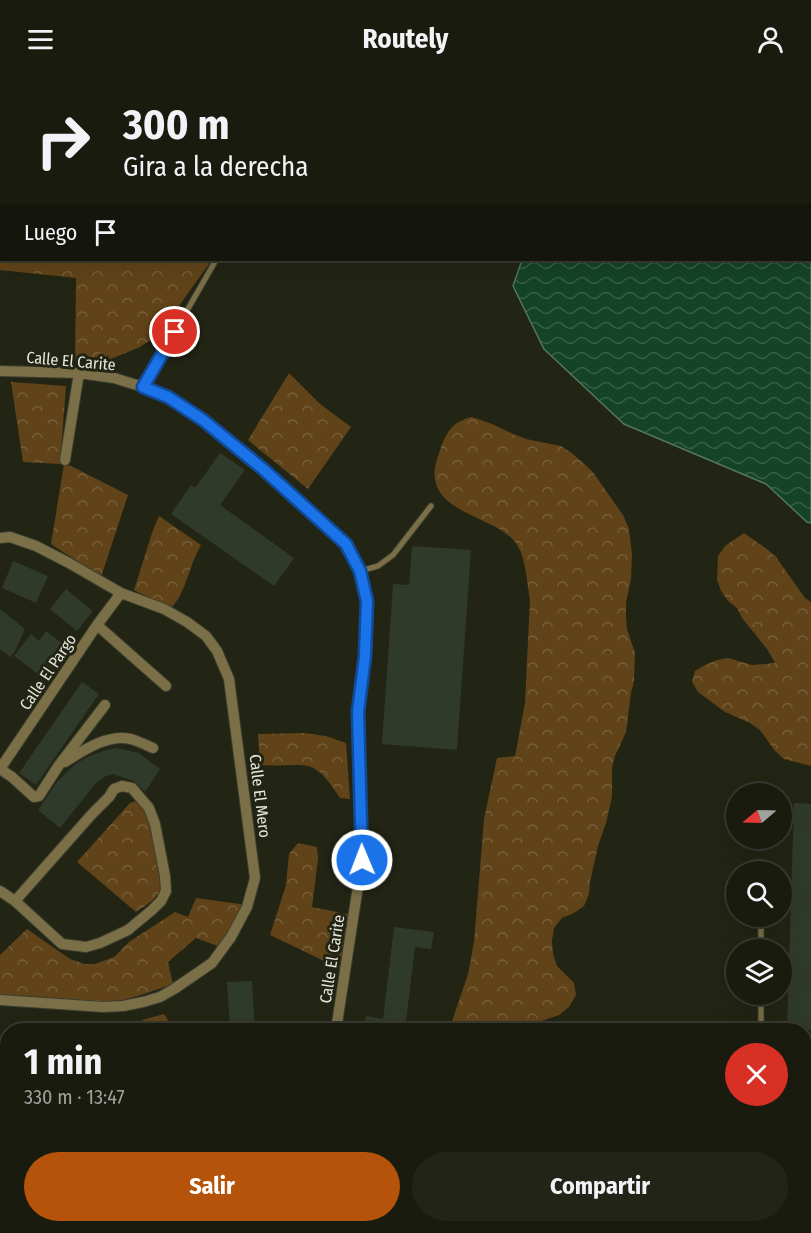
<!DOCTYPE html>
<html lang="es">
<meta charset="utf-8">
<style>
:root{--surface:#1a1b0f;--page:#232418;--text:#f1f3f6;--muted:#9fa19e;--line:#38392f;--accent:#b45309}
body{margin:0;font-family:"Fira Sans Condensed",sans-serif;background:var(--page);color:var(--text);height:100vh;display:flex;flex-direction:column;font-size:22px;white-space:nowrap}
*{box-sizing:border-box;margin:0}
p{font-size:20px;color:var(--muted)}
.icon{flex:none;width:33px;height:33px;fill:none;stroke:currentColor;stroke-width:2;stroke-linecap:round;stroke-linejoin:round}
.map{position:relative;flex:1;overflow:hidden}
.details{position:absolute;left:0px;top:945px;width:812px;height:210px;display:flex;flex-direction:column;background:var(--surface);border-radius:24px 24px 0 0;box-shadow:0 6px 24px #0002,0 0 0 2px var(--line)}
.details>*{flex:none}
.guide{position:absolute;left:0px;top:0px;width:812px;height:183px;box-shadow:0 6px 24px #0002,0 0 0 2px var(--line);background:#1a1b0f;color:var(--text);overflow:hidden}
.needle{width:39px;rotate:251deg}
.buttons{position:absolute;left:726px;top:705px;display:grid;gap:12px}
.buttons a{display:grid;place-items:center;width:66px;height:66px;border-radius:50%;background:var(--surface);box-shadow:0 6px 24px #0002,0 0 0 2px var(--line);font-size:30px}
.pin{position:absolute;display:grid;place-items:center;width:51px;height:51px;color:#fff;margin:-26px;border:3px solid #fff;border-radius:50%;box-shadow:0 2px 6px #0007}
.me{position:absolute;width:66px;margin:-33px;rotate:359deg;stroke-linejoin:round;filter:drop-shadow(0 0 4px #0008)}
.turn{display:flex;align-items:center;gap:21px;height:126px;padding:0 24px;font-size:27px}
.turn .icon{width:78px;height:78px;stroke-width:2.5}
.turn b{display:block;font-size:42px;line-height:51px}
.then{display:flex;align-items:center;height:57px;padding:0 24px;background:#0003;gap:12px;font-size:22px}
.round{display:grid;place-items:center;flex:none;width:63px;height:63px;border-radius:32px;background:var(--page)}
.summary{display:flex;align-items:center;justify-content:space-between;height:102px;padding:0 24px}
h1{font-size:36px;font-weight:700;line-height:45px}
.button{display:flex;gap:12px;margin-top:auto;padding:12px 24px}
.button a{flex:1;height:69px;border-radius:36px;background:var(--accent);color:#fff;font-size:24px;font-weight:700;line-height:69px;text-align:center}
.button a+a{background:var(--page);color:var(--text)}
header{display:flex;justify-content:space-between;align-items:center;height:78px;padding:0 24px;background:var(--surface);font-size:27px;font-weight:700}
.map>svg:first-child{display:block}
.forest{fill:url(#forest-crowns)}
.water{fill:url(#water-waves);stroke:#53745e;stroke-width:1.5}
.building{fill:#303a2b}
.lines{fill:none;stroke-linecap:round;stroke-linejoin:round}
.service-casing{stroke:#3d3f30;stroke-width:7}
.minor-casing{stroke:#3d3f30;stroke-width:12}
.service{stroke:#7a6f47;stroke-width:5}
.minor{stroke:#7a6f47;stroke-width:10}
.route-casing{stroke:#114b97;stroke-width:15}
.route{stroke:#1a73e8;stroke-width:10}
.labels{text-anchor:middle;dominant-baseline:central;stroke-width:6;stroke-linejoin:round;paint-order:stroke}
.street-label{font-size:16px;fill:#e5e7dc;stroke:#222414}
</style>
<header><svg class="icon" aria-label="menu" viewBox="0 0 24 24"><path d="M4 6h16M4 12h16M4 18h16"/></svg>Routely<svg class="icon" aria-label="person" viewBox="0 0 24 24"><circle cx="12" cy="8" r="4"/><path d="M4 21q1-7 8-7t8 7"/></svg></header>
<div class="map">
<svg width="811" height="1155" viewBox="0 0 811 1155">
<defs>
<pattern id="forest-crowns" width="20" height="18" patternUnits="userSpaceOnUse" patternTransform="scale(1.5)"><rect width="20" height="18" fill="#604319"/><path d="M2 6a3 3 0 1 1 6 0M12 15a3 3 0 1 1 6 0" fill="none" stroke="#775e3a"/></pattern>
<pattern id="water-waves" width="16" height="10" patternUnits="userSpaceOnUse" patternTransform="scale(1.5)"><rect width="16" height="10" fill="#154328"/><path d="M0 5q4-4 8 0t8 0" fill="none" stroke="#375e47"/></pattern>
</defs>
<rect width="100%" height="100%" fill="#222414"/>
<!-- forest -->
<path class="forest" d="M 0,148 L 1,148 L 2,182 L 208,182 L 209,186 L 158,257 L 140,269 L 106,283 L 75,282 L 76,200 L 0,192 Z
M 289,295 L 320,326 L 351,349 L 308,411 L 248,362 Z
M 11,304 L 66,308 L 60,386 L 23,384 Z
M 472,339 L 492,346 L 513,356 L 526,361 L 561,368 L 573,376 L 592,393 L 623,437 L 629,451 L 632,477 L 631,501 L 626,525 L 626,539 L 627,551 L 635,575 L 634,603 L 631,615 L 626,654 L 615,678 L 612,690 L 612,719 L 606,745 L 598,768 L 590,804 L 589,816 L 584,828 L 574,835 L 562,840 L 554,850 L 552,863 L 553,876 L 557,888 L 574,905 L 576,917 L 569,929 L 559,937 L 536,945 L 528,952 L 449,952 L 468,896 L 474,864 L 484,741 L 497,680 L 515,678 L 525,625 L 530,522 C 527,506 526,477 515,464 C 496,440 439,435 435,401 C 433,390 438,379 441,369 C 447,353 454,343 472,339 Z
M 64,386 L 71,388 L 128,417 L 101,499 L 51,466 Z
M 159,438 L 201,467 C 197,475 193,482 191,490 C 185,505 182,519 170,531 L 134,512 L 153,452 Z
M 744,455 L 767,471 L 776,479 L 805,520 L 811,524 L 811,688 L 784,681 L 775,673 L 760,652 L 750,645 L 725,634 L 698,614 L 692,604 L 695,593 L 705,587 L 717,582 L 728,580 L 752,587 L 775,585 L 767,571 L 742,540 L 737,530 L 728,523 L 721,513 L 717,501 L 718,478 L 725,468 Z
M 304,655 L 326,658 L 346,665 L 350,721 L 340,720 C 312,675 305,690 260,687 L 258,656 Z
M 136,723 L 142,725 L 146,729 L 164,805 C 157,821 150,825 136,834 L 77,784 L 130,725 Z
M 298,765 L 317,769 L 318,781 L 312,829 L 352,837 L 345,893 L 270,857 L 286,807 L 289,776 Z
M 196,820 L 247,827 L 223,870 L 196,860 L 168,884 L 173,906 C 150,914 127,923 102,925 C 68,927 34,915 0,919 L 0,877 L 27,851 L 70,881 L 85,886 L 95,886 L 114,879 L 129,864 L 175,834 L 188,839 Z
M 164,936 L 174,952 L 146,952 L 142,942 Z
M 7,1101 L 8,1148 L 99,1148 L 103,1155 L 0,1155 L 0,1103 Z
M 178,1148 L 229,1148 L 231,1155 L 152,1155 Z
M 319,1148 L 412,1148 L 412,1155 L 306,1155 Z"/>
<!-- water -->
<path class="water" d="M 417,0 L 811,0 L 811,445 L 807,444 L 766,406 L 624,346 L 544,271 L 513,208 L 522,182 L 810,182 L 810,2 L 419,2 Z"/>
<!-- building -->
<path class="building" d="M 220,375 L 245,392 L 220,427 L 294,480 L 274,508 L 171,436 L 191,407 L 195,410 Z
M 412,468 L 471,472 L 457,672 L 382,666 L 393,506 L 409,507 Z
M 13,483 L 48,498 L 36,525 L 2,510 Z
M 66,511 L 93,533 L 77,553 L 50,531 Z
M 0,531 L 25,551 L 15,573 L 10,579 L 0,571 Z
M 46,553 L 67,569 L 45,601 L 14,578 L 31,556 L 39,563 Z
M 82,604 L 99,616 L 36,707 L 19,695 Z
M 117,670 L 139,675 L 160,691 L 145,714 L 134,703 L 113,696 L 104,699 L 95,706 L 60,750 L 38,732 L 57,704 L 74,687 L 89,678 L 106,672 Z
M 794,725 L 811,726 L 811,952 L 787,952 Z
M 394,849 L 434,854 L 431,871 L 415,869 L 405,952 L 363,952 L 366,938 L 383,941 Z
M 252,903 L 255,952 L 230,952 L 227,904 Z"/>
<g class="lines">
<defs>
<path id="service" d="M 377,2 L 377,0
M 143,309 L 216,182
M 360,493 L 378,488 L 393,477 L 431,428
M 761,872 L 761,838
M 761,952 L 761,916
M 804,1053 L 811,1053
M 804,1069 L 811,1069
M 804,1088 L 811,1088
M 768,1148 L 769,1155"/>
<path id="minor" d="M 0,293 L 79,295 L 114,300 L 143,309 L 168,319 L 203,342 L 263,391 L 316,439 L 346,466 L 360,493 L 367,523 L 365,577 L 358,634 L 362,782 L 336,952
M 65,382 L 79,295
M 0,460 L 10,459 L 36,468 L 69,485 L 121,515 L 164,531 L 187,544 L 206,558 L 217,573 L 229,601 L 255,800 L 247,829 L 231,859 L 212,885 L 174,911 L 160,919 L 143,924 L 123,928 L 103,929 L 0,922
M 97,547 L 166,608
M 65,684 C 84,672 107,656 131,661 C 138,663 146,667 153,670
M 0,691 L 97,547 L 121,515
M 0,691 L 12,699 L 34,719 L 39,718 L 59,687 L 105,627
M 0,813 L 15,823 L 62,866 L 86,869 L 100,865 L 128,852 L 152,832 L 161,823 L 166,813 L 165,798 L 155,746 L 149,730 L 132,710 L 122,708 L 114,711 L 109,719 L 92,736 L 15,823
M 0,1084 L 8,1083"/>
</defs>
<!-- service casing -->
<use href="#service" class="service-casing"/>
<!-- minor casing -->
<use href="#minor" class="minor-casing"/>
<!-- service -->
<use href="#service" class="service"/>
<!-- minor -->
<use href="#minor" class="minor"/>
</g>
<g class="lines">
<defs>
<path id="route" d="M 175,254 L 143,309 L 168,319 L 203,342 L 263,391 L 346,466 L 360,493 L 367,523 L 365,578 L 358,634 L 362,782"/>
</defs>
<!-- route casing -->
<use href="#route" class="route-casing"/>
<!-- route -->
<use href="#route" class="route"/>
</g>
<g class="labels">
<!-- street labels -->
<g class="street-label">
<text transform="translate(71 283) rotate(5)">Calle El Carite</text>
<text transform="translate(48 594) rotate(-56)">Calle El Pargo</text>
<text transform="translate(260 718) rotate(83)">Calle El Mero</text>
<text transform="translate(332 881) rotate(-81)">Calle El Carite</text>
</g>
</g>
</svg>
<div class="buttons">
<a><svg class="needle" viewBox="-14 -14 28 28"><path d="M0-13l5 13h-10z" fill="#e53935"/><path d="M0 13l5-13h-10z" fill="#9fa19e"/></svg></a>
<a><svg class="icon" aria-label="search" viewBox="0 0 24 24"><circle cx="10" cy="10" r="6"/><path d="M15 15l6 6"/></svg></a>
<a><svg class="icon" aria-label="layers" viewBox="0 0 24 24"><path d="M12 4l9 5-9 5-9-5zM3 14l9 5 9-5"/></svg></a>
</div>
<div class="pin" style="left:175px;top:254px;background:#d93025"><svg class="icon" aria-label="arrive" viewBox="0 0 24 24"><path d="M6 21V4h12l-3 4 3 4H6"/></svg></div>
<svg class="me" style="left:362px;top:782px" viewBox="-20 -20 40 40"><circle r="17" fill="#1a73e8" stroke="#fff" stroke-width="3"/><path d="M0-11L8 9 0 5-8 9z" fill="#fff"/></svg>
<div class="guide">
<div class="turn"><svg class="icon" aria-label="right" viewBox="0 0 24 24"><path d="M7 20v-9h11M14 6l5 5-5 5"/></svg><div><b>300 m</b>Gira a la derecha</div></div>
<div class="then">Luego<svg class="icon" aria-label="arrive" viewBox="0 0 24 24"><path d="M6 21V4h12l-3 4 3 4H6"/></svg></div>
</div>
<section class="details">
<div class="summary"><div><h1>1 min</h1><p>330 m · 13:47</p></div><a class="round" style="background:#d93025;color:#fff"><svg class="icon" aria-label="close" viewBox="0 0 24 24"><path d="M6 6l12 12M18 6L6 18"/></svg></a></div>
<div class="button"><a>Salir</a><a>Compartir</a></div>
</section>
</div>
